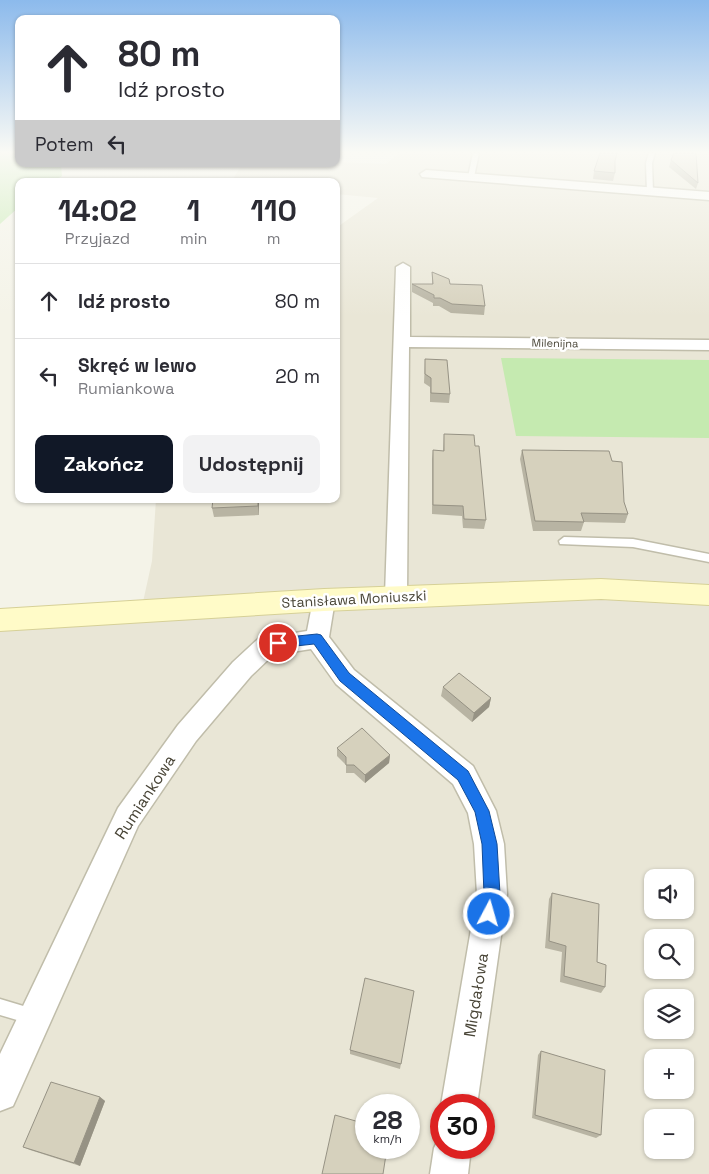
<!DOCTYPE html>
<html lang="pl">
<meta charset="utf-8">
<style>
:root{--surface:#fff;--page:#f2f2f3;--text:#2b2b33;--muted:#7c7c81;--line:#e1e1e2;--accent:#111827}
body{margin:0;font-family:"Space Grotesk",sans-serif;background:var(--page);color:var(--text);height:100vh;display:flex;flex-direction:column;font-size:19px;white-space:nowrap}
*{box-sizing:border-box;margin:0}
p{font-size:16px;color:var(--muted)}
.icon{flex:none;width:28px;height:28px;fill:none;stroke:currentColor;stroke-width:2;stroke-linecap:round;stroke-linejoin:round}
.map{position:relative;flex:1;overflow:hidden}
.details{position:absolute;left:15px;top:178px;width:325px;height:325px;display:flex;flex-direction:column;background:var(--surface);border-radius:10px;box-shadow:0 1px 4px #0004}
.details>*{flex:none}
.hud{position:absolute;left:15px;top:15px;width:325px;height:152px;border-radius:10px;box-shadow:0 1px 4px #0004;background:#fff;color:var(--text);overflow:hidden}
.controls{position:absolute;left:644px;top:869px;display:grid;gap:10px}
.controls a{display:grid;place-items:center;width:50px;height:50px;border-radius:10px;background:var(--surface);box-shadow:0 1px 4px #0004;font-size:25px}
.speed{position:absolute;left:355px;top:1094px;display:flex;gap:10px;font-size:25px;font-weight:700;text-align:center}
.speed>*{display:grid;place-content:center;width:65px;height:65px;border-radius:50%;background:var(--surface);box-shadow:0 1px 4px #0004;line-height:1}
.speed small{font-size:12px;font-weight:400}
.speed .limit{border:8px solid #d22;background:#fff;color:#111}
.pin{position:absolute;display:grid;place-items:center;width:42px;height:42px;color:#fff;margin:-21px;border:2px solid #fff;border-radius:50%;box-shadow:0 1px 5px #0007}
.me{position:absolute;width:55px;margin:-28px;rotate:6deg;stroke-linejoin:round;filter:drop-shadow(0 0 4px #0008)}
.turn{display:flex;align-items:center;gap:18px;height:105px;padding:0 20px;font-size:22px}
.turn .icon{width:65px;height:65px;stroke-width:2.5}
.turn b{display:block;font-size:35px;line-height:42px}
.then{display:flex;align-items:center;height:48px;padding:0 20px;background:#0003;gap:10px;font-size:19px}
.eta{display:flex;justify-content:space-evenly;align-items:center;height:85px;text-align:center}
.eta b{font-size:30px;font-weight:700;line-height:35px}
.button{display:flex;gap:10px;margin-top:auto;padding:10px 20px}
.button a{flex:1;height:58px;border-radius:10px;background:var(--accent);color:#fff;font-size:20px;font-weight:700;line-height:58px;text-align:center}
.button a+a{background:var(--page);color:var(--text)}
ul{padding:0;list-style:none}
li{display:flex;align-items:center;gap:15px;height:75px;padding:0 20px;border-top:1px solid var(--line)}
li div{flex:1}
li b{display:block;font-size:19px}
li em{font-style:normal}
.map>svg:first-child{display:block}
.residential{fill:#e9e6d6;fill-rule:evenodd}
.green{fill:#c5eab0}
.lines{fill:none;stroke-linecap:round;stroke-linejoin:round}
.lane-casing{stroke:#c0bdaa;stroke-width:3}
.street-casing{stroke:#c0bdaa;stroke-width:3}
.secondary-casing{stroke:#d6d097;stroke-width:2}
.lane{fill:#fff;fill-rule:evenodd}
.street{fill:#fff;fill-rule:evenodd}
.secondary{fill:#fffbc8;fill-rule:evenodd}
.wall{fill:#b8b4a3}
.shaded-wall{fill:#969284}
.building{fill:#d6d1bd;stroke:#969284}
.route{fill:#1a73e8;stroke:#114b97}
.labels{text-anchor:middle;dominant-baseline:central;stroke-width:5;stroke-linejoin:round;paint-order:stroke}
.far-street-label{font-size:11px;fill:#484436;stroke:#fff}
.street-label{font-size:14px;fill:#484436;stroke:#fff}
.near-street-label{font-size:16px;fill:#484436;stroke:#fff}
</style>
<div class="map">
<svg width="709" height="1174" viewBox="0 0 709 1174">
<rect width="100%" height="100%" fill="#f4f3e8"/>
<!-- residential -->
<path class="residential" d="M 399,153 L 709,153 L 709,1174 L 0,1174 L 0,620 L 141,611 L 152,561 L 156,499 L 336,499 L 336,228 L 378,198 L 336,194 L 336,181 L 232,181 L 242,164 L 336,162 L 386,164 ZM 652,878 L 685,878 L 685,910 L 652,910 ZM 652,938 L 685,938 L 685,970 L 652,970 ZM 652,998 L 685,998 L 685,1030 L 652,1030 ZM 652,1058 L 685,1058 L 685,1090 L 652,1090 ZM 366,1105 L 409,1105 L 409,1148 L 366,1148 ZM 441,1105 L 484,1105 L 484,1148 L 441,1148 ZM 652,1118 L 685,1118 L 685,1150 L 652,1150 Z"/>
<!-- green -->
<path class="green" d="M 0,153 L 19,153 L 19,164 L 61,164 L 62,176 L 54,181 L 19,181 L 19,207 L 0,224 Z
M 501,358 L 709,360 L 709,438 L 516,436 Z"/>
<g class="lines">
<defs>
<path id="lane" d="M 473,153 L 479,153 L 474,177 L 471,179 L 468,177 Z
M 649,153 L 655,153 L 652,163 L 653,192 L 650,194 L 647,192 L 646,163 Z
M 564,537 L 633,539 L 709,554 L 709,562 L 633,547 L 560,544 L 559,541 Z
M 0,999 L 40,1011 L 42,1017 L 40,1023 L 34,1025 L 0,1015 Z"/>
<path id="street" d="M 426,170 L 709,192 L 709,200 L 422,177 L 420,174 Z
M 403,263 L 410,267 L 410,337 L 709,340 L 709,350 L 409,347 L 407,596 L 404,602 L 396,605 L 388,602 L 385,596 L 396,267 Z
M 324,591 L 332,594 L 335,600 L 329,637 L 354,670 L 473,766 L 496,811 L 504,844 L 507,894 L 477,1105 L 441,1105 L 477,894 L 474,844 L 468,813 L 453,784 L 336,684 L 311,649 L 273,655 L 251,676 L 196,741 L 138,826 L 13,1106 L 0,1111 L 0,1054 L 118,808 L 178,725 L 233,662 L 258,639 L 307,631 L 313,600 L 316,594 Z
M 441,1134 L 441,1148 L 471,1148 L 468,1174 L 430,1174 L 434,1148 Z"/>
<path id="secondary" d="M 601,579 L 709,585 L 709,605 L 601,599 L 324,611 L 0,631 L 0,609 L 324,589 Z"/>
</defs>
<!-- lane casing -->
<use href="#lane" class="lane-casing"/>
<!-- street casing -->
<use href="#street" class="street-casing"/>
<!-- secondary casing -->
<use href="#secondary" class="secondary-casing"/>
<!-- lane -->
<use href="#lane" class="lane"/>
<!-- street -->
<use href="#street" class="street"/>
<!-- secondary -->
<use href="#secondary" class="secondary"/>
</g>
<!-- wall -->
<path class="wall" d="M 673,153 L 696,153 L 698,183 L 696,189 L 669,167 Z
M 615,163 L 615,173 L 613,181 L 593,179 L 594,171 Z
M 432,272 L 450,284 L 485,306 L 484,315 L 451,313 L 439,306 L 433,306 L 433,303 L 412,292 L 412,284 L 432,284 Z
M 425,359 L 450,394 L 449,403 L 430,402 L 430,387 L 424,383 Z
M 336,366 L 338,395 L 336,395 Z
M 444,434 L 475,446 L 486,520 L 484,529 L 463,528 L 462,516 L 432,514 L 432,459 L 433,450 L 443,451 Z
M 522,450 L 624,502 L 628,514 L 625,523 L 584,522 L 581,531 L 533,531 L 520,459 Z
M 259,499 L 259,515 L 214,517 L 212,508 Z
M 443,687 L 491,698 L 489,707 L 472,722 L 441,696 Z
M 337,748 L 390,755 L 389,763 L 365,783 L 354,773 L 346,773 L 346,765 L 337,756 Z
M 552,893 L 597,962 L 605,987 L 601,993 L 560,982 L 562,952 L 545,948 L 549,899 Z
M 414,991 L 400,1069 L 350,1054 L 350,1050 Z
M 541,1051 L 601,1135 L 596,1138 L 532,1118 L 538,1055 Z
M 100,1097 L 105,1101 L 80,1166 L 30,1150 L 23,1147 Z"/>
<!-- shaded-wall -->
<path class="shaded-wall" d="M 258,499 L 259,499 L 259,515 L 258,506 Z
M 491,698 L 489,707 L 472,722 L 474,713 Z
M 390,755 L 389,763 L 365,783 L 365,775 Z
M 100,1097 L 105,1101 L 80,1166 L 74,1163 Z"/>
<!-- building -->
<path class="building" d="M 600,153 L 617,153 L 615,161 L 615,173 L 594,171 Z
M 674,153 L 696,153 L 698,183 L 671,160 Z
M 432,272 L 449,279 L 450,284 L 482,285 L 485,306 L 452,304 L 440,298 L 434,298 L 434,295 L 412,284 L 433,284 Z
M 425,359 L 447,360 L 450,394 L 431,393 L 431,378 L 425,374 Z
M 336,366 L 338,386 L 336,386 Z
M 444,434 L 474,435 L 475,446 L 479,446 L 486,520 L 464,519 L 463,506 L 433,505 L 433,450 L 444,451 Z
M 522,450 L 609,451 L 612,461 L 622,462 L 624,502 L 628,514 L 581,513 L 584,522 L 535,521 Z
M 213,499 L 258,499 L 258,506 L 212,508 Z
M 459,673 L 491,698 L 474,713 L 443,687 Z
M 362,728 L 390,755 L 365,775 L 354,765 L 346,765 L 346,757 L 337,748 Z
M 552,893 L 599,904 L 597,962 L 606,965 L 605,987 L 564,976 L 566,946 L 549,941 Z
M 365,978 L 414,991 L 401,1064 L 350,1050 Z
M 541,1051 L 605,1070 L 601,1135 L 535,1115 Z
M 51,1082 L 100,1097 L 74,1163 L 23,1147 Z
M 335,1115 L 366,1124 L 366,1148 L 387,1148 L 383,1174 L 322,1174 Z"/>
<!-- sky -->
<linearGradient id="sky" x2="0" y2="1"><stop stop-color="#8cbaec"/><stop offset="0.48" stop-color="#fafaf5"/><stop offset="1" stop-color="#fafaf5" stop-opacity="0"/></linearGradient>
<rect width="709" height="317" fill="url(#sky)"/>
<!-- route -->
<path class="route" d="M 317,634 L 321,635 L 349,673 L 468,771 L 489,811 L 497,844 L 500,894 L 495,919 L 489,921 L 483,919 L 481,914 L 484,894 L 482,844 L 475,812 L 458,780 L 340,681 L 314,644 L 278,648 L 272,643 L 278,638 Z"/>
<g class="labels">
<!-- far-street labels -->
<g class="far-street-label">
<text transform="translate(555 343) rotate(1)">Milenijna</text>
</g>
<!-- street labels -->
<g class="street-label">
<text transform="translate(354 599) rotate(-3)">Stanisława Moniuszki</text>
</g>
<!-- near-street labels -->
<g class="near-street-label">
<text transform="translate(145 797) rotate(-57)">Rumiankowa</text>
<text transform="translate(476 995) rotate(-81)">Migdałowa</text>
</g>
</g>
</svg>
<div class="controls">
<a><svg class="icon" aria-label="sound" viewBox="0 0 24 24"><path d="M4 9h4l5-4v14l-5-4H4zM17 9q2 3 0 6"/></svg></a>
<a><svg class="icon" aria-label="search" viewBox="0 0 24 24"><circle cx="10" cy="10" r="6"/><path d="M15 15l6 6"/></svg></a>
<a><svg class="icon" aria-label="layers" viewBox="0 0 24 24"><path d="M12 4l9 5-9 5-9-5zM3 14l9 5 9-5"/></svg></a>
<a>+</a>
<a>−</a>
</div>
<div class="speed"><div>28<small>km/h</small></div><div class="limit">30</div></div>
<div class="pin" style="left:278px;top:643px;background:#d93025"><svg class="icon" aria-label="arrive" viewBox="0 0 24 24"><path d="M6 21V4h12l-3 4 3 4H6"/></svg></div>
<svg class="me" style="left:489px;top:914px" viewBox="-20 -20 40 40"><circle r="17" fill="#1a73e8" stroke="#fff" stroke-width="3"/><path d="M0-11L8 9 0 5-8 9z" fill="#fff"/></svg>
<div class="hud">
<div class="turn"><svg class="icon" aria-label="ahead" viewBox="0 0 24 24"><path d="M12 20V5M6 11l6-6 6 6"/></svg><div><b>80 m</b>Idź prosto</div></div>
<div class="then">Potem<svg class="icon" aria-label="left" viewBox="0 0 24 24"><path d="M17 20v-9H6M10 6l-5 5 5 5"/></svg></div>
</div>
<section class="details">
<div class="eta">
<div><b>14:02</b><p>Przyjazd</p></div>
<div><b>1</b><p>min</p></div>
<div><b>110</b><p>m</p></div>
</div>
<ul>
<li><svg class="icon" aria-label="ahead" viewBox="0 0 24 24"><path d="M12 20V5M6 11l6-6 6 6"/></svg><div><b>Idź prosto</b></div><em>80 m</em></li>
<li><svg class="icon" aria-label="left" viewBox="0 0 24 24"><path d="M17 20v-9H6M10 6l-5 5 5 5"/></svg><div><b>Skręć w lewo</b><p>Rumiankowa</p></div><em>20 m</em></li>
</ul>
<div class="button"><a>Zakończ</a><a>Udostępnij</a></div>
</section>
</div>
